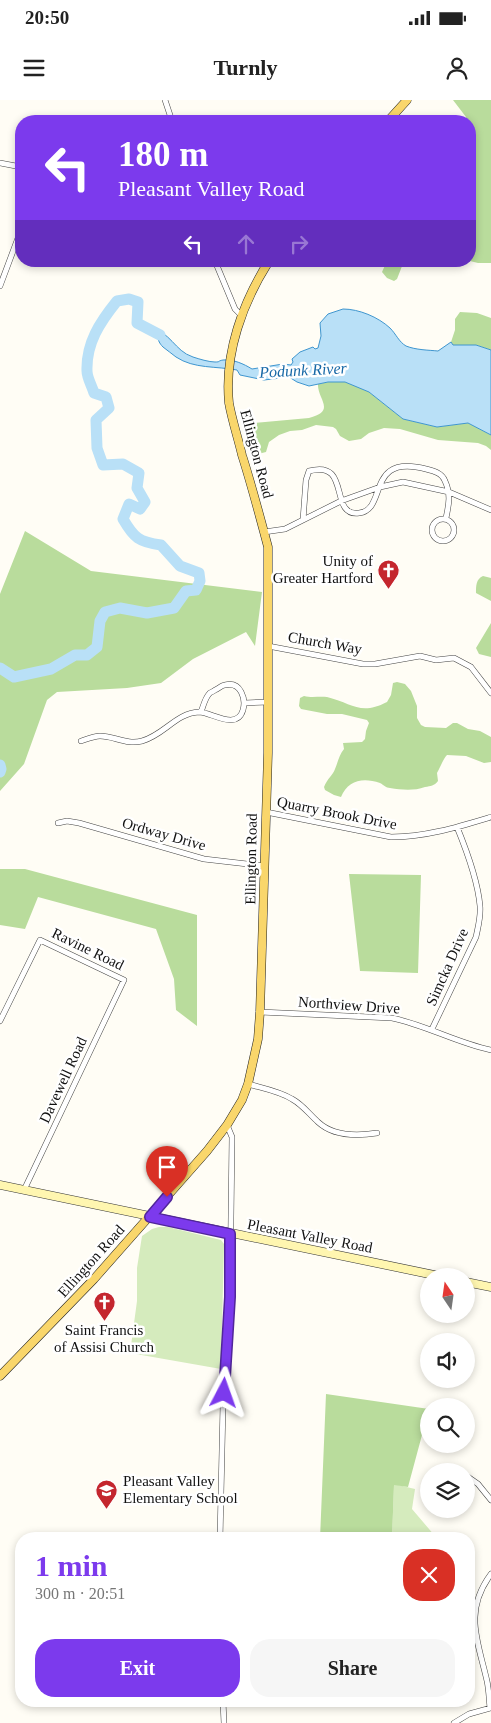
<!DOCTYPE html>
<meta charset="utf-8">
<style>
:root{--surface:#fff;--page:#f6f6f6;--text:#222;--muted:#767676;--accent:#7c3aed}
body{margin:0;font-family:Georgia,serif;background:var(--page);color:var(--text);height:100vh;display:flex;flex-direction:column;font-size:19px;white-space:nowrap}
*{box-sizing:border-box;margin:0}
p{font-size:16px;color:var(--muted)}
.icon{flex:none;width:28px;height:28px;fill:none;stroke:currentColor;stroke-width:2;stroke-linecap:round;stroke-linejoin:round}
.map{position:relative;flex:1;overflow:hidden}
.drawer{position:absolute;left:15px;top:1432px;width:460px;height:175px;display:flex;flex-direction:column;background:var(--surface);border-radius:20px;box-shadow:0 2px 8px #0003}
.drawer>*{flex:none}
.hud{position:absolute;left:15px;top:15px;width:461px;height:152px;border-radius:20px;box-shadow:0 2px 8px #0003;background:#7c3aed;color:#fff;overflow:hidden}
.needle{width:32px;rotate:347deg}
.controls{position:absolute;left:420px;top:1168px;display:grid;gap:10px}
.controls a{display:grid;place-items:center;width:55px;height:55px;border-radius:50%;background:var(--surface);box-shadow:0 2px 8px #0003;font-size:25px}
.pin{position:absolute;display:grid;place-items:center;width:42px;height:42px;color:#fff;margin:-51px -21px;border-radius:50% 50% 50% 0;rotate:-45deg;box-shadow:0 0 5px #0007}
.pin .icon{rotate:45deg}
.me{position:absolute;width:55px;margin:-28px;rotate:4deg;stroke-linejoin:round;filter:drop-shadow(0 0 4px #0008)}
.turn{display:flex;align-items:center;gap:18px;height:105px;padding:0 20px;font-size:22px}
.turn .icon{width:65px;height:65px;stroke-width:2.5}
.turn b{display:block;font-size:35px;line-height:42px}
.lanes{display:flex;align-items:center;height:48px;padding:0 20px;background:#0003;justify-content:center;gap:25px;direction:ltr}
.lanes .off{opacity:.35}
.round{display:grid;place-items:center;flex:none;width:52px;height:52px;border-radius:20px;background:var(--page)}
.headline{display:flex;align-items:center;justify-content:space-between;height:85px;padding:0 20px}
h1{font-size:30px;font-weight:600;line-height:38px;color:var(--accent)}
.action{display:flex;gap:10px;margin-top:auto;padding:10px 20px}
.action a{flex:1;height:58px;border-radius:20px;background:var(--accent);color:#fff;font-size:20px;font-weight:600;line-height:58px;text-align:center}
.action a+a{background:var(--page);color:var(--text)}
.status{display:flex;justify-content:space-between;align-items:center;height:35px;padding:0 25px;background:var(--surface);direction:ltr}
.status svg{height:14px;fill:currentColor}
header{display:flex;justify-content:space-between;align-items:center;height:65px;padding:0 20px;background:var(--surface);font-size:22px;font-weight:600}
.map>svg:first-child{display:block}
.green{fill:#d5ebbd}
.forest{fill:#b9dc9c}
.water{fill:#b9e0f7;stroke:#3f96cf}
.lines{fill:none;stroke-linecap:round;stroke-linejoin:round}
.river{stroke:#b9e0f7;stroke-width:11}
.street-casing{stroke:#444;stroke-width:6}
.secondary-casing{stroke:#333;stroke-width:9}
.primary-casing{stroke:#222;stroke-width:9}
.street{stroke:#fff;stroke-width:5}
.secondary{stroke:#fff6b0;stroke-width:8}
.primary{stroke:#f9d66b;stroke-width:8}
.route-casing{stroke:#51269a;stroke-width:12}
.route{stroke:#7c3aed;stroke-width:9}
.labels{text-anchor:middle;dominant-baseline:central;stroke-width:5;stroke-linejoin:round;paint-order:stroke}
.street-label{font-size:15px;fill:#111;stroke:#fff}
.poi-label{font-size:15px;fill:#111;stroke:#fff;text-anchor:end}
.water-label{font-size:16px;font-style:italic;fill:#1768a6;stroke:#fff}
</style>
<div class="status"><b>20:50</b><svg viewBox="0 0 49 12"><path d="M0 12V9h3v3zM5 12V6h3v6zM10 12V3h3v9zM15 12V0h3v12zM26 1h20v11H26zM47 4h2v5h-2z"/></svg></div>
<header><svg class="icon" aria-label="menu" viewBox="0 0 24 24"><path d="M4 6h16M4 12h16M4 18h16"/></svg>Turnly<svg class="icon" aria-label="person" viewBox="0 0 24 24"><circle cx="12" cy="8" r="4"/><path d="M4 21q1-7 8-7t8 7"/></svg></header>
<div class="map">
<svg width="491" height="1623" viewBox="0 0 491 1623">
<rect width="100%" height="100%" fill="#fffdf5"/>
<!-- green -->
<path class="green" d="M 159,1127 L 168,1127 L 221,1140 L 224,1144 L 221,1269 L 130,1253 L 137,1201 L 137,1168 L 142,1136 L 152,1129 Z
M 394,1384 L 415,1389 L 412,1409 L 435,1436 L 435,1439 L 392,1439 Z"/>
<!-- forest -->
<path class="forest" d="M 453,0 L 491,0 L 491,163 L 478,163 L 470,161 L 470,21 L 465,21 L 466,17 Z
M 387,161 L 404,161 L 397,179 L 394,181 L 387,178 L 382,172 Z
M 460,212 L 477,213 L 491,218 L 491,250 L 476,245 L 453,245 L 451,242 L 455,230 L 455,219 Z
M 328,282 L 345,282 L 359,287 L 369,292 L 403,319 L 437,327 L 468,323 L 491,335 L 491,350 L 486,346 L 478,343 L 438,340 L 400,329 L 384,328 L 369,333 L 361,339 L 349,341 L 340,336 L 336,329 L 333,327 L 316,325 L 302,330 L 290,331 L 279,335 L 269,342 L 266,352 L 258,354 L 255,352 L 253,323 L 309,318 C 337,311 317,299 318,284 Z
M 25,431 L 91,471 L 262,492 L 255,546 L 246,532 L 193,559 L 161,583 L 127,588 L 57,592 L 47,600 L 24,664 L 0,691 L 0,494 Z
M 483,476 L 491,478 L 491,501 L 476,493 C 476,486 476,479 483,476 Z
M 491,523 L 491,557 L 479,554 L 476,548 Z
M 397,582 L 405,584 L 411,591 L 417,606 L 417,618 L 421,625 L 425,627 L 446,628 L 453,623 L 457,623 L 468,629 L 480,631 L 491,637 L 491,662 L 484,663 L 466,656 L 447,655 C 443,659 440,668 437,673 L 438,681 C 434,686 431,686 425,687 C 414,691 402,690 390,688 C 386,688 384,685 380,683 C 363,677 348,680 341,697 L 334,695 L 325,690 L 324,687 C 327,679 333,675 335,669 C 338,662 339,655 344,649 L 343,643 L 362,642 L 365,639 L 366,631 L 369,623 L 367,620 L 342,614 L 327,614 L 301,609 L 299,606 L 300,598 L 304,596 C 312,598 319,596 327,597 C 352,603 360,616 387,602 L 391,595 L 393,583 Z
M 0,769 L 25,769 L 197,815 L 197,926 L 176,910 L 174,879 L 156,829 L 38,797 L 25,829 L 0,825 Z
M 349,774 L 421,775 L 418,873 L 360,871 Z
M 326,1294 L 429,1309 L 429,1329 L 422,1335 L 408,1387 L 394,1385 L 392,1439 L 320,1439 Z"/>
<!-- water -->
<path class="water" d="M 343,209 C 359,209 378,217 390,228 C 396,234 399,242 406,246 C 416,250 428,250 438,251 L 451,242 L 453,245 L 476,245 L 491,250 L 491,335 L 468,323 L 437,327 L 403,319 L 369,292 L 345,282 L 328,282 L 309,286 L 297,282 L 289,277 L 264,280 L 240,275 L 237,270 C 216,266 194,269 176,257 C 172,254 167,250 163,247 C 155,239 162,237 148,231 L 148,229 L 149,228 C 171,231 174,251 193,257 C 199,259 209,262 215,262 C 221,262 217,261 223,260 C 233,259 244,264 252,269 L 283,264 L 291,265 L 293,262 L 292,259 L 300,252 L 313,247 L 315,249 L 318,248 L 321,236 L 320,223 L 328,214 Z"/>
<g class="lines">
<!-- river -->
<path class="river" d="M 0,568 L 14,577 L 51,569 L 75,555 L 87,555 L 97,547 L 100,521 L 105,512 L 120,508 L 147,513 L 174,508 L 186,491 L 196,490 L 200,481 L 199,473 L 180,466 L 161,445 C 139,442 134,438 123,419 L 129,404 L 140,409 L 145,402 L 137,388 L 139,373 L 123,364 L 103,365 L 97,348 L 96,320 L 109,308 L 106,297 L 94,293 C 92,286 87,278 87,271 C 86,243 100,222 117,201 L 129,199 L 138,202 L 137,223 L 160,235
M 0,665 L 1,669 L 0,672"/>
<defs>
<path id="street" d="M 165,0 L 172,21
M 0,63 L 21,67
M 215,161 L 235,209 L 241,215
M 0,186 L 21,130
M432 430a11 11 0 1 1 22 0a11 11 0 1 1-22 0Z
M 303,420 L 306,380 L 309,371 C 352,359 328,417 359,413 C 388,410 365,353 426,369 C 434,371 442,373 445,381 C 451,394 449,404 446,418
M 264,432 L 285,429 L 341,401 L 380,387 L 403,382 L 449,392 L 491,410
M 268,546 L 363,564 L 375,564 L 420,556 L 436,560 L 454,558 L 471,567 L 491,593
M 245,603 L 268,602
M 81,641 C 87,639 94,636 100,636 C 114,636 127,645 142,641 C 164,635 176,613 199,612 C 211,612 237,631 243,610 C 246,599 241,581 225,585 C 222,585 218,589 215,590 C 213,592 210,592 209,594 C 205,598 203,607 201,612
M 266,712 L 391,737 C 426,737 458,727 491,717
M 58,723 L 67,721 L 79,723 L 204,759 L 265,766
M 260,912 L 392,918 C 426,925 457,943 491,950
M 0,921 L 40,840 L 124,880 L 24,1090
M 432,929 L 476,837 C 478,827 481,817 480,806 C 478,783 466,749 457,727
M 248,984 C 262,988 279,991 292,999 C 303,1005 309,1014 318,1022 C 333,1036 358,1036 377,1033
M 468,1377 L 478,1384 L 491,1400
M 220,1439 L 223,1305 L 230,1197 L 232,1037 L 227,1025
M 223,1601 L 224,1623
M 490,1608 C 489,1599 489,1590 487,1581 C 478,1541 463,1512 491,1474
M 454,1623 L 469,1614 L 491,1608"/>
<path id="secondary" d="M 0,1085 L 439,1176
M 466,1182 L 491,1187"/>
<path id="primary" d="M 388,21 L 407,0
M 0,1276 L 94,1179 L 207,1051 L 227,1025 L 242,1000 L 248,984 L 258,939 L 260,912 L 268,653 L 268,447 L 264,432 C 257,406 250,380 242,355 C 238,338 232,320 229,303 C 224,253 243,202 269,161"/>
</defs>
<!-- street casing -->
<use href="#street" class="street-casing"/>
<!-- secondary casing -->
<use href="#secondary" class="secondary-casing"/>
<!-- primary casing -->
<use href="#primary" class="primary-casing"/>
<!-- street -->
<use href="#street" class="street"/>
<!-- secondary -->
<use href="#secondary" class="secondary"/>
<!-- primary -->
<use href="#primary" class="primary"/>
</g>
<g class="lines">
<defs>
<path id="route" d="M 167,1097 L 150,1117 L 230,1134 L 230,1197 L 224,1293"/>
</defs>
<!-- route casing -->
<use href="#route" class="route-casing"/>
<!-- route -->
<use href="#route" class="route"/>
</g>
<!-- icons -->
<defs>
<symbol id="church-pin" viewBox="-11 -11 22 30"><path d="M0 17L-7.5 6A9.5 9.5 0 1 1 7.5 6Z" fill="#c4262e" stroke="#fff"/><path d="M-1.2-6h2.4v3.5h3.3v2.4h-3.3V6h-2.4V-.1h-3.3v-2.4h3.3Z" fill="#fff"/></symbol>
<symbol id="school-pin" viewBox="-11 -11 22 30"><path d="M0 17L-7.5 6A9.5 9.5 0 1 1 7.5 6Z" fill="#c4262e" stroke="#fff"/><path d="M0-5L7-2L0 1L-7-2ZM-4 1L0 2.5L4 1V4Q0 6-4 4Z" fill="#fff"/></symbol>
</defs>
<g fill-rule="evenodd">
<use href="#church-pin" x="376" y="458" width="25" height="34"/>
<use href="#church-pin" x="92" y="1190" width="25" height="34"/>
<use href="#school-pin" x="94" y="1378" width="25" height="34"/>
</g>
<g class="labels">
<!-- street labels -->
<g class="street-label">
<text transform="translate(257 354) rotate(75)">Ellington Road</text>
<text transform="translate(325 543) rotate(10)">Church Way</text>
<text transform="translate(337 713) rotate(11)">Quarry Brook Drive</text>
<text transform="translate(164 734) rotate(16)">Ordway Drive</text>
<text transform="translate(251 759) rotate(-89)">Ellington Road</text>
<text transform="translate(88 849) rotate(26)">Ravine Road</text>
<text transform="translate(447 867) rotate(-66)">Simcka Drive</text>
<text transform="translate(349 905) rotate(4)">Northview Drive</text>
<text transform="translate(63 980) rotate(-65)">Davewell Road</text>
<text transform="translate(310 1136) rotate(11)">Pleasant Valley Road</text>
<text transform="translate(91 1161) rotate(-48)">Ellington Road</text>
</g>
<!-- poi labels -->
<g class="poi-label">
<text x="373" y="461">Unity of<tspan x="373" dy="17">Greater Hartford</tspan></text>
<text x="104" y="1230" text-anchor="middle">Saint Francis<tspan x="104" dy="17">of Assisi Church</tspan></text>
<text x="123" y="1381" text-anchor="start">Pleasant Valley<tspan x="123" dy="17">Elementary School</tspan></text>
</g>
<!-- water labels -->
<g class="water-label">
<text transform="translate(303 270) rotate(-3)">Podunk River</text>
</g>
</g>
</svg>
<div class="controls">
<a><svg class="needle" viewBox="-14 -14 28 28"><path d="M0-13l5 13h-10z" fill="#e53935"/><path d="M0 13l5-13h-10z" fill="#767676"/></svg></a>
<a><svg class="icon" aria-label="sound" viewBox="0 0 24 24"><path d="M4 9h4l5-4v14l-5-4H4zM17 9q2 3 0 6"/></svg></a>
<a><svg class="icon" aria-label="search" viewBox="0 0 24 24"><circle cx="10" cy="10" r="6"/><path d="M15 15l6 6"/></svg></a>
<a><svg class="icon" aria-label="layers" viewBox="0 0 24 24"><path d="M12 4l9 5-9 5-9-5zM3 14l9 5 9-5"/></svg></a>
</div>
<div class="pin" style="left:167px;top:1097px;background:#d93025"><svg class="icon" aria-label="arrive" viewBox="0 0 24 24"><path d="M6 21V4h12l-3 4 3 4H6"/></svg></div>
<svg class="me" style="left:224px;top:1293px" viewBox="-20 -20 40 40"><path d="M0-17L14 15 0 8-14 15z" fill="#7c3aed" stroke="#fff" stroke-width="4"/></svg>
<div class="hud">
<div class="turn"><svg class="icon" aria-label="left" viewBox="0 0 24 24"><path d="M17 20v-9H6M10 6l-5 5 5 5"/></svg><div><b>180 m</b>Pleasant Valley Road</div></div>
<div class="lanes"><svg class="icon" aria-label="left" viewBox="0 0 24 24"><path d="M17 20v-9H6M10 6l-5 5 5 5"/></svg><svg class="icon off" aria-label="ahead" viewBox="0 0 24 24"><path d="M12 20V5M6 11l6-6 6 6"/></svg><svg class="icon off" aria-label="right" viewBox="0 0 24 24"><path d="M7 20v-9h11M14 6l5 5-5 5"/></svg></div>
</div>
<section class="drawer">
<div class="headline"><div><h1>1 min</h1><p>300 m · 20:51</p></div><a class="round" style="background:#d93025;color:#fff"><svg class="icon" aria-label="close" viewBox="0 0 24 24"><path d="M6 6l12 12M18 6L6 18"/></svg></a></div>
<div class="action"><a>Exit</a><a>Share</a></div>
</section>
</div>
